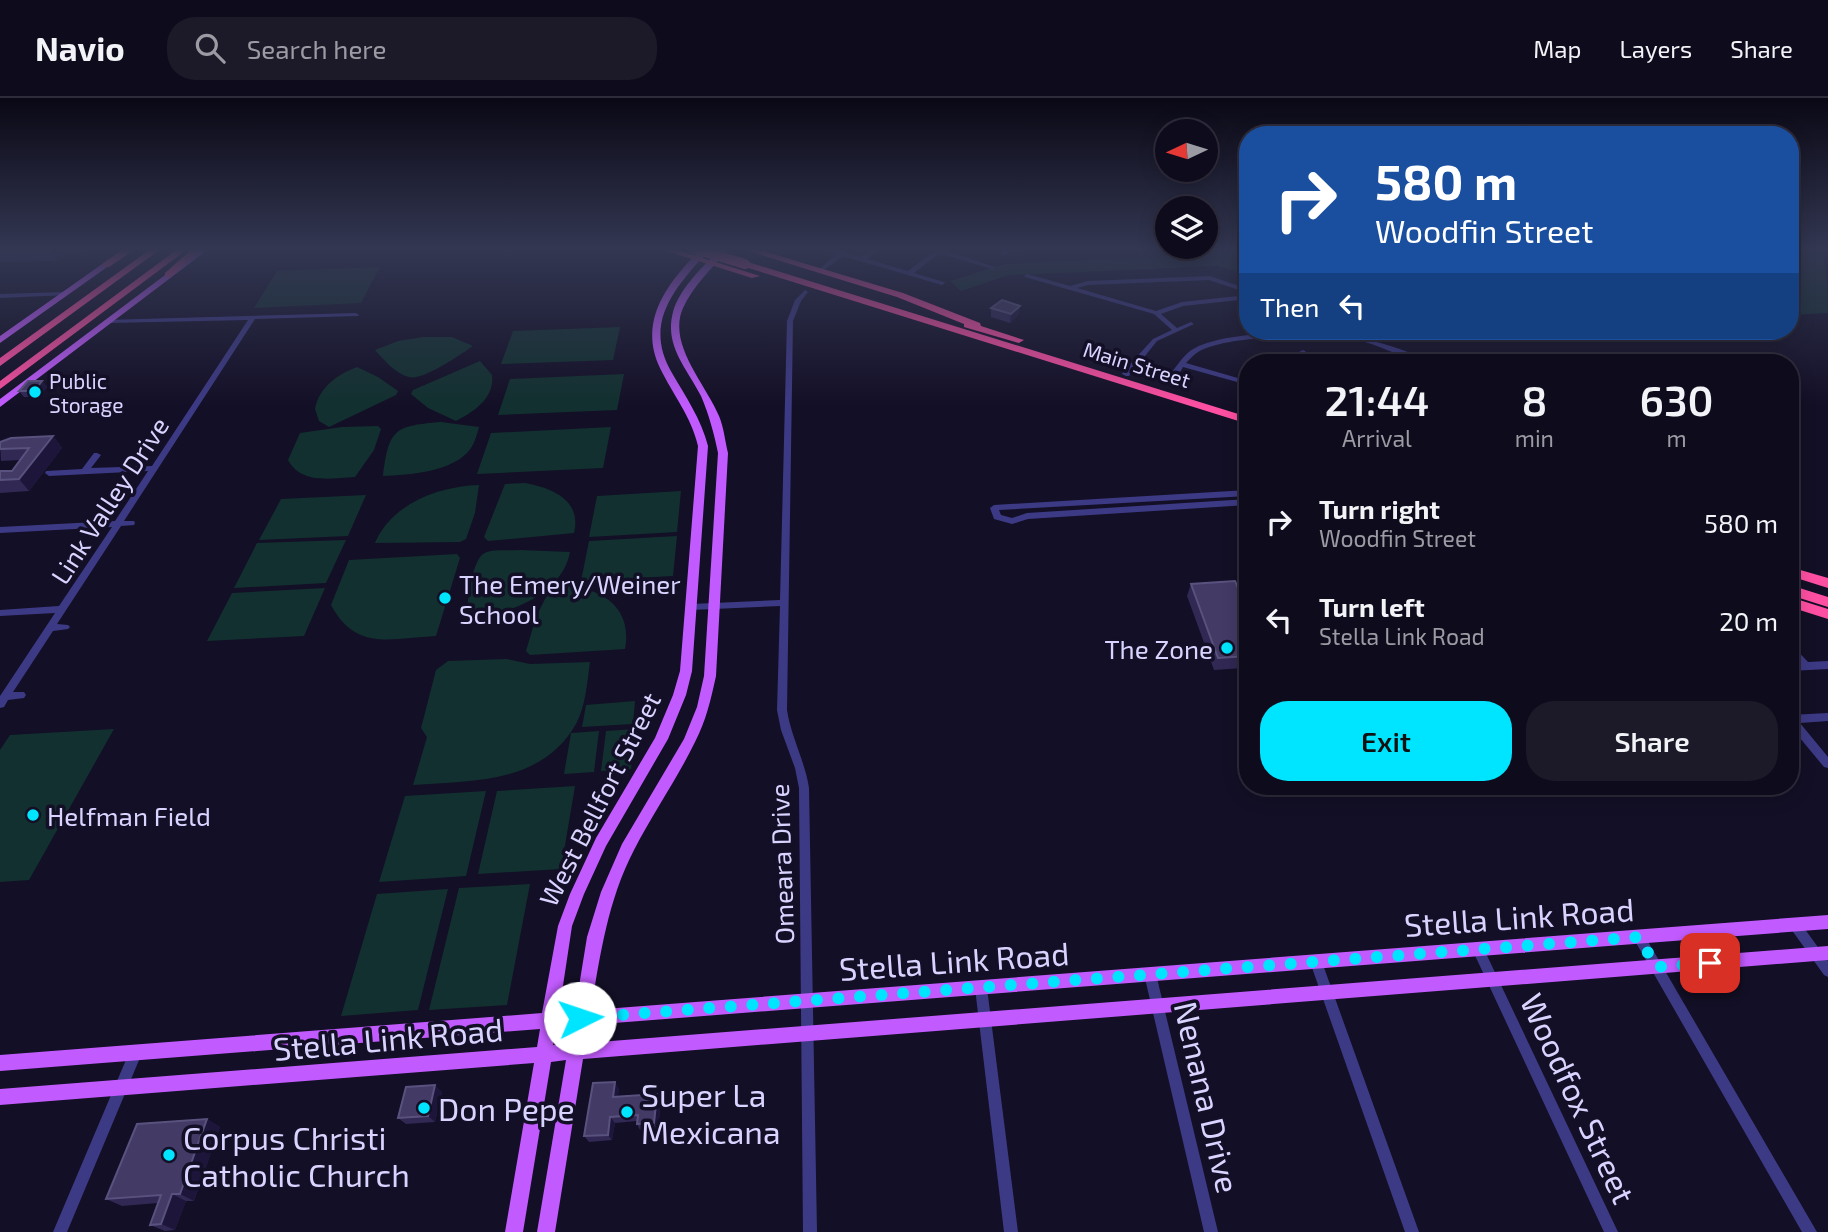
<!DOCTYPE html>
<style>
:root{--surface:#0e0b1c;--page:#1c1929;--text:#f1f3f6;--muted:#9b9ba3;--line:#2e2b3b;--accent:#00e5ff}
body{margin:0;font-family:"Exo 2",sans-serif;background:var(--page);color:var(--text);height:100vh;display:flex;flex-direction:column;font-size:26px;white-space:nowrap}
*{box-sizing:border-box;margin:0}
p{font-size:23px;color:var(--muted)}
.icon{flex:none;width:38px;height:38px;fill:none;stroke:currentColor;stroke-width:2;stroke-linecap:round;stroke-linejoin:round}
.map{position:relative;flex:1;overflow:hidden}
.sheet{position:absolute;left:1239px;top:256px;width:560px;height:441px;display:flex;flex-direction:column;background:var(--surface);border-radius:28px;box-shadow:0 4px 18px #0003,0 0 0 2px var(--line)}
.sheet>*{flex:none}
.top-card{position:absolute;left:1239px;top:28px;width:560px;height:214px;border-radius:28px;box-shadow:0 4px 18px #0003,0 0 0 2px var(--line);background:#1a4fa0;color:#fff;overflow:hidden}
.needle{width:46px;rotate:266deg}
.tools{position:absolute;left:1155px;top:21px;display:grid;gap:14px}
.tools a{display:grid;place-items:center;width:63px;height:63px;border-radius:50%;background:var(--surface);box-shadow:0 4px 18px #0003,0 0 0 2px var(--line);font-size:35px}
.pin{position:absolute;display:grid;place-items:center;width:60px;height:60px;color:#fff;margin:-30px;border-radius:14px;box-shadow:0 4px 10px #0006}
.me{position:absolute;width:77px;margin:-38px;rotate:86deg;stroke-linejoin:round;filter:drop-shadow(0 0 5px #0008)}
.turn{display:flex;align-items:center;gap:24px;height:147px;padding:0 21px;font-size:32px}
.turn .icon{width:91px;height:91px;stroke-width:2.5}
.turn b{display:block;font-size:49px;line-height:60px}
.then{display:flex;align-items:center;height:66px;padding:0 21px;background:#0003;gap:14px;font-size:26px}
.eta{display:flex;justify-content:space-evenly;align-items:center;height:119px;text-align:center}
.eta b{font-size:42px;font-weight:600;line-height:49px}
.action{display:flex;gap:14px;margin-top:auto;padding:14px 21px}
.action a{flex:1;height:80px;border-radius:28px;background:var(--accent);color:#111;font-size:28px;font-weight:600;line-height:80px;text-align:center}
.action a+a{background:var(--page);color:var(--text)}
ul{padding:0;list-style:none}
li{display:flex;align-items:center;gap:21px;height:98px;padding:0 21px}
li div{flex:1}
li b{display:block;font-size:26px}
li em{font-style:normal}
header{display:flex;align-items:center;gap:42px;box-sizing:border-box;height:98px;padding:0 35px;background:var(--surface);border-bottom:2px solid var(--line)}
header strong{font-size:33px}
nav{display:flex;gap:38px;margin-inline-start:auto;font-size:24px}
.search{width:490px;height:63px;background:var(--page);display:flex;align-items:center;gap:18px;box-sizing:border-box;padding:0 24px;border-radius:28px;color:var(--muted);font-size:26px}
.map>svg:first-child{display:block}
.green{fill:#12302f}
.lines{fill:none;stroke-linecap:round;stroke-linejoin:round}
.minor{fill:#3d3a85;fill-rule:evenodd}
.major{fill:#c25bff;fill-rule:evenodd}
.highway{fill:#ff4fa3;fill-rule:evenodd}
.highway-bridge{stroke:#ff4fa3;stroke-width:10}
.wall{fill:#312854}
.shaded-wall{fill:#1d163a}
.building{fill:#433a66;stroke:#5a527e;stroke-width:2}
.route{stroke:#00e5ff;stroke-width:12;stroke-dasharray:0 21.6}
.poi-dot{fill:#00e5ff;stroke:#130f26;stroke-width:2.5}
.labels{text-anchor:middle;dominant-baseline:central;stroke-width:7;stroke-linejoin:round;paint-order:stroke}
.far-street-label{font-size:21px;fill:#d9d4ff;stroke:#130f26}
.far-poi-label{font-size:21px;fill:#d9d4ff;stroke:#130f26;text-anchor:start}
.street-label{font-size:26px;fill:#d9d4ff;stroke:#130f26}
.poi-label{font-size:26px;fill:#d9d4ff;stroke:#130f26;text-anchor:start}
.near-street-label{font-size:32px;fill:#d9d4ff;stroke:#130f26}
.near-poi-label{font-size:32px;fill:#d9d4ff;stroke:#130f26;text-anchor:start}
</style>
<header>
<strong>Navio</strong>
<div class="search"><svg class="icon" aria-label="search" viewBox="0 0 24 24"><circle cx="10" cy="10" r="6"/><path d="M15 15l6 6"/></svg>Search here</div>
<nav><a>Map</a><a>Layers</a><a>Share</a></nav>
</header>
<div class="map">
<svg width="1828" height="1134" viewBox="0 0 1828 1134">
<rect width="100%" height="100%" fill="#130f26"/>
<!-- green -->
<path class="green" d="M 1175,150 L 1248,150 L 1248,178 L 1219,168 L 1008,177 L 961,193 L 950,183 L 1005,166 L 1192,157 Z
M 1790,150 C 1798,150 1811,148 1818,151 C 1828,161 1828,198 1828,215 L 1790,217 Z
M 380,169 L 361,205 L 254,210 L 277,173 Z
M 620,229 L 613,262 L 501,266 L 513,233 Z
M 423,239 L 452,239 L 473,248 C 461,256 423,283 409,279 C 396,276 384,262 375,252 L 398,243 Z
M 480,263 L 492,277 C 495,300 474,314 456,323 L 428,310 L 411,296 L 413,292 Z
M 357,269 L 378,279 L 398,293 L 396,297 L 329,329 L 319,323 L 315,311 C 319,289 338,276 357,269 Z
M 624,276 L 617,312 L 498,317 L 510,281 Z
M 441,324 L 479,329 C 477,336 475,344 471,350 C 455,374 408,377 383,378 C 389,330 395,328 441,324 Z
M 378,328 L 381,331 L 374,352 L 355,379 C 331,380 302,387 288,362 L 300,335 L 342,329 Z
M 611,329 L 603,370 L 477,376 L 491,335 Z
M 525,385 C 552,390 582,402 574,435 L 488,443 L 484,439 L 505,386 Z
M 479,387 L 475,415 L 466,441 L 460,444 L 375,445 C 391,406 439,388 479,387 Z
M 681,393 L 677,434 L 589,439 L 597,398 Z
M 366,397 L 348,438 L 259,442 L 281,401 Z
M 677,438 L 673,478 L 581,483 L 589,443 Z
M 346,442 L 326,485 L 234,490 L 257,445 Z
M 520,452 L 570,454 C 562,498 505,518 466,520 C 468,505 471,458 487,454 C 497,451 510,453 520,452 Z
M 457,456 L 460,460 L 436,538 C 391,540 356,554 331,507 L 349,462 Z
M 552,487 C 593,486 634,504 625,551 L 530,557 L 526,553 L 536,519 Z
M 325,490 L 304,538 L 207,543 L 232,495 Z
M 507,561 L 530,566 L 590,564 C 587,585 586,607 576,626 C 542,686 472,683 413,687 L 427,639 L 421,630 L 436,572 L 448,563 Z
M 635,603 L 633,626 L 582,629 L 586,607 Z
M 114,631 L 29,782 L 0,784 L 0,652 L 10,637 Z
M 635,631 L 631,671 L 601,673 L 606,633 Z
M 599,633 L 594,674 L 564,676 L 571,635 Z
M 575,688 L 561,771 L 478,776 L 497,693 Z
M 486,693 L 466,778 L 379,784 L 405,698 Z
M 530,786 L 507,907 L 429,912 L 459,790 Z
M 448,791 L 418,912 L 341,918 L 377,796 Z"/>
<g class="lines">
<!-- minor -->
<path class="minor" d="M 820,150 L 829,150 L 861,159 L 874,150 L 881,150 L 867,161 L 908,173 L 939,150 L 945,150 L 943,152 L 995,169 L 992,171 L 939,155 L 914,175 L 944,184 L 945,185 L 942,187 L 843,158 L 820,175 L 818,174 L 818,172 L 837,156 Z
M 1008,150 L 1015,150 L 1005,157 L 1001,157 L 1001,155 Z
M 1027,176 L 1070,188 L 1088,183 L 1210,178 L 1248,191 L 1248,195 L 1209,182 L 1088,187 L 1077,190 L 1156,213 L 1182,204 L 1248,197 L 1248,201 L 1183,208 L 1161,216 L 1177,230 L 1191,224 L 1194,226 L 1157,243 L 1129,278 L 1126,278 L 1122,276 L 1123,274 L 1153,241 L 1172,232 L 1154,216 L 1025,179 L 1024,178 Z
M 805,192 L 808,194 L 801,203 L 793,223 L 787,612 C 791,639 805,663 809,690 L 817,1134 L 803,1134 L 799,690 L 795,670 L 781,632 L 777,612 L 780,508 L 691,512 L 686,509 L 691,506 L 780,502 L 787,223 L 795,202 Z
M 65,194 L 68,196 L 67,197 L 0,200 L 0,196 Z
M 356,215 L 359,217 L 358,218 L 255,221 L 124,423 L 134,423 L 135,425 L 134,427 L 121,428 L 57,526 L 68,527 L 70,529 L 68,531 L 53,533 L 13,594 L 24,594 L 26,597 L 24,600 L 8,602 L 4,609 L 0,610 L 0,598 L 2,595 L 55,515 L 0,518 L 0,512 L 59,508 L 112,429 L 0,435 L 0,429 L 115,423 L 148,373 L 49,378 L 45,375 L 46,373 L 82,371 L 94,355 L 97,355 L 101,357 L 91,370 L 152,368 L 248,222 L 107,225 L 104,223 L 105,222 Z
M 1311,235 C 1345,235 1376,242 1408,254 C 1416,257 1425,259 1433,264 C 1412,265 1386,250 1365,244 C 1331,236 1228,236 1198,254 C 1193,257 1190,261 1186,265 L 1248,283 L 1248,287 L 1183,269 L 1179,276 L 1173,276 L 1172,274 C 1179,265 1185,255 1195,250 C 1225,235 1279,235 1311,235 Z
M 1303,252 L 1305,253 L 1313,264 L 1307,264 L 1299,254 Z
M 1372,255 L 1374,256 L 1380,264 L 1374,264 L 1368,257 Z
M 1248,392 L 1248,398 L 999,412 L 1001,417 L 1012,420 L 1027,415 L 1248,401 L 1248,407 L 1028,421 L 1012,426 L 994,421 L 990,410 L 994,407 Z
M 1790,547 L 1793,548 L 1808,564 L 1828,563 L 1828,571 L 1790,573 L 1790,565 L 1798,565 L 1790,557 Z
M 1828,615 L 1828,623 L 1800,625 L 1828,659 L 1828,670 L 1824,669 L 1790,628 L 1790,617 Z
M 1795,822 L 1799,823 L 1828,863 L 1828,879 L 1824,877 L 1791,831 L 1789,827 L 1791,823 Z
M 1639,833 L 1643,835 L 1817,1134 L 1802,1134 L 1635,843 L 1633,839 L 1635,835 Z
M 1478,845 L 1482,847 L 1618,1134 L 1604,1134 L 1472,851 L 1474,847 Z
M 1316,858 L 1320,860 L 1322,864 L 1419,1134 L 1405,1134 L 1310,864 L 1312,860 Z
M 1150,870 L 1154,872 L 1156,876 L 1218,1134 L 1204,1134 L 1144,876 L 1146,872 Z
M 981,884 L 985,886 L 987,890 L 1018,1134 L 1004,1134 L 975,890 L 977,886 Z
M 136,949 L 141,950 L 142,955 L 67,1134 L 53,1134 L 131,950 Z"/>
<!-- major -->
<path class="major" d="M 125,150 L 134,150 L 0,245 L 0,238 Z
M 201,150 L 210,150 L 0,309 L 0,301 Z
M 702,150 L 709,152 C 676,189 642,224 672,275 C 686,299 701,321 708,348 L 692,573 L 686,597 L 668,641 L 606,748 L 584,796 L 572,828 L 559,914 L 575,913 L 587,839 L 601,794 L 622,746 L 684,641 L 697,609 L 704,578 L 718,355 C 714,335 709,317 701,298 C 687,270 664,248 673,214 C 680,189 704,168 721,150 L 729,150 C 713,170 694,186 683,210 C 667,246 706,286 719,318 C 724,330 725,343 728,355 L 716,578 C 711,601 706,623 695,644 C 677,681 653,715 634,752 C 608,802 600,857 591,912 L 1828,817 L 1828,831 L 588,927 L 586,945 L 1828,848 L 1828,862 L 583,961 L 555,1134 L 537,1134 L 566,962 L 551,964 L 523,1134 L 505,1134 L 534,965 L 0,1007 L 0,991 L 537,949 L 540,931 L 0,973 L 0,957 L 542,915 L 558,828 L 570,796 L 596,740 L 655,640 L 673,597 L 680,573 L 698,348 C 691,318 673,297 660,270 C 637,222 669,183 702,150 ZM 572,929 L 569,946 L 553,947 L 556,930 Z"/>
<!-- highway -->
<path class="highway" d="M 126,150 L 137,150 L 109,169 L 103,169 L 103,165 Z
M 152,150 L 162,150 L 0,268 L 0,260 Z
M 179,150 L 189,150 L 0,291 L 0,283 Z
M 193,150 L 203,150 L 171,179 L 165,179 L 165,175 Z
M 657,150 L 671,150 L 760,178 L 752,180 Z
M 739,150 L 753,150 L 903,195 L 980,225 L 981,228 L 1024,242 L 1019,245 L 964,229 L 964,226 L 897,199 Z
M 742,164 L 748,164 L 1248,319 L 1248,326 L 742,168 Z
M 1790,469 L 1828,480 L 1828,490 L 1790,478 Z
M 1790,487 L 1828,499 L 1828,509 L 1790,497 Z
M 1790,499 L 1828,511 L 1828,521 L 1790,509 Z"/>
<!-- highway-bridge -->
<path class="highway-bridge" d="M 692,150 L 745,166"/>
</g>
<!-- wall -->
<path class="wall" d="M 0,150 L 98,150 L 97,151 L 84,151 L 79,156 L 64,156 L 57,163 L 0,164 Z
M 991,210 L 1019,216 L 1010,225 L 991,219 Z
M 42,283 L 47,289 L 38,299 L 24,299 L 19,293 Z
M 53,338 L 62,350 L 29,393 L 0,395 L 0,373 L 12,373 L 20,362 L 1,363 L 0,344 Z
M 1191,486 L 1248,513 L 1248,575 L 1245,575 L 1243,570 L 1214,572 L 1187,498 Z
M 619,990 L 618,998 L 657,996 L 661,1002 L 658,1031 L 640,1032 L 637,1026 L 637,1023 L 615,1025 L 612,1042 L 589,1044 L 584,1038 Z
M 442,994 L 435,1024 L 406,1026 L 398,1020 Z
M 207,1021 L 220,1029 L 194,1103 L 186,1103 L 175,1132 L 165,1133 L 150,1127 L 158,1105 L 122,1108 L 106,1101 Z"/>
<!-- shaded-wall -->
<path class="shaded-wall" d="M 52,150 L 60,150 L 64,156 L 57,163 L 49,152 Z
M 75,150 L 83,150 L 84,151 L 79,156 Z
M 1020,208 L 1019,216 L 1010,225 L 1011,216 Z
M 42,283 L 47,289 L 38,299 L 34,293 Z
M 53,338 L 62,350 L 29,393 L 19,381 Z
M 615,984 L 619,990 L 617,1005 L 613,999 Z
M 435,987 L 442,994 L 435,1024 L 428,1018 Z
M 657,996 L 661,1002 L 658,1031 L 654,1025 Z
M 610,1019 L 615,1025 L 612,1042 L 608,1037 Z
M 207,1021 L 220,1029 L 194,1103 L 180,1096 Z
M 172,1096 L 186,1103 L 175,1132 L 161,1126 Z"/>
<!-- building -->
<path class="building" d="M 0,150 L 52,150 L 49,152 L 0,153 Z
M 1002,202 L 1020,208 L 1011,216 L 991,210 Z
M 28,283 L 42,283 L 34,293 L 19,293 Z
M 53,338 L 19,381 L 0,382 L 0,373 L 12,373 L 29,350 L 0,351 L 0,344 L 11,340 Z
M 1235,483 L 1248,513 L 1248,560 L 1247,558 L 1218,560 L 1191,486 Z
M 615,984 L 613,999 L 657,996 L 654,1025 L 637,1026 L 638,1017 L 610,1019 L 608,1037 L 584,1038 L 593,985 Z
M 435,987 L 428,1018 L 398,1020 L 406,989 Z
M 207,1021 L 180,1096 L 172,1096 L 161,1126 L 150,1127 L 161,1097 L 106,1101 L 137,1026 Z"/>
<!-- sky -->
<linearGradient id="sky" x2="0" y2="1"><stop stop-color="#0a0815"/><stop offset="0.49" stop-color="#333752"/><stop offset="1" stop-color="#333752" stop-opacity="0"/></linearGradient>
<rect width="1828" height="308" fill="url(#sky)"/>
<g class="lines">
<!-- route -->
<path class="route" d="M 580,920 L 1639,839 L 1656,869 L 1710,865"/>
</g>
<!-- markers -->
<g class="poi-dot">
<circle cx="35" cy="294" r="7"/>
<circle cx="445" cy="500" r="7"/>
<circle cx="1227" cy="550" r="7"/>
<circle cx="33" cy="717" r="7"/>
<circle cx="424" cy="1010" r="7"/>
<circle cx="627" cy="1014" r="7"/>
<circle cx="169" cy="1057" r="7"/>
</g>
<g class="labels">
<!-- far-street labels -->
<g class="far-street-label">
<text transform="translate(1137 266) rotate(17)">Main Street</text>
</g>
<!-- far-poi labels -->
<g class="far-poi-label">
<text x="49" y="282">Public<tspan x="49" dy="24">Storage</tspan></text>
</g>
<!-- street labels -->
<g class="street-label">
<text transform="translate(109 402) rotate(-57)">Link Valley Drive</text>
<text transform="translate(599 701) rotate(-63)">West Bellfort Street</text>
<text transform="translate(781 766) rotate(-92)">Omeara Drive</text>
</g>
<!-- poi labels -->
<g class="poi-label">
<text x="459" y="485">The Emery/Weiner<tspan x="459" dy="30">School</tspan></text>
<text x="1213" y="550" text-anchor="end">The Zone</text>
<text x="47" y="717">Helfman Field</text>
</g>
<!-- near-street labels -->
<g class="near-street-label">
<text transform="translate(1519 818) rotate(-4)">Stella Link Road</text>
<text transform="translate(954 862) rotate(-4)">Stella Link Road</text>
<text transform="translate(388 940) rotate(-5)">Stella Link Road</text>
<text transform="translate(1208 999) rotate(77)">Nenana Drive</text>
<text transform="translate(1579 1000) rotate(65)">Woodfox Street</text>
</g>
<!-- near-poi labels -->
<g class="near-poi-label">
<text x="641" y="996">Super La<tspan x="641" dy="37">Mexicana</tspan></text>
<text x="438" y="1010">Don Pepe</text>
<text x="183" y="1039">Corpus Christi<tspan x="183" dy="37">Catholic Church</tspan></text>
</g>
</g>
</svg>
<div class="tools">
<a><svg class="needle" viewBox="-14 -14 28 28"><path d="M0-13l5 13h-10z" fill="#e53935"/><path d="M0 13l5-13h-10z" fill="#9b9ba3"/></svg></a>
<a><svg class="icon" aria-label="layers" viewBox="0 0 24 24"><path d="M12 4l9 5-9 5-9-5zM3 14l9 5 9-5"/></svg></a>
</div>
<div class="pin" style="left:1710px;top:865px;background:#d93025"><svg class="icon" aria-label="arrive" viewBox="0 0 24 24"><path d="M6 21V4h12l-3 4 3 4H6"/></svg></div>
<svg class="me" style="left:580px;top:920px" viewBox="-20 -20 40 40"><circle r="19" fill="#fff"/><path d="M0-13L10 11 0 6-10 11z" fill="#00e5ff"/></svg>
<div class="top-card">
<div class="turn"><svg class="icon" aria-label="right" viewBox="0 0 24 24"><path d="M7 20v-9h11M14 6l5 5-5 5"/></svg><div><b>580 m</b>Woodfin Street</div></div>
<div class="then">Then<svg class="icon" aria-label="left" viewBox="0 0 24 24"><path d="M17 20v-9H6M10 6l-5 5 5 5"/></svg></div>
</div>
<section class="sheet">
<div class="eta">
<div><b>21:44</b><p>Arrival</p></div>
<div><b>8</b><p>min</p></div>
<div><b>630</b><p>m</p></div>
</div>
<ul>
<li><svg class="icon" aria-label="right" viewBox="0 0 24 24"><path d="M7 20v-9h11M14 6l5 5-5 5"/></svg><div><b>Turn right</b><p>Woodfin Street</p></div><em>580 m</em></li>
<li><svg class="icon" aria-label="left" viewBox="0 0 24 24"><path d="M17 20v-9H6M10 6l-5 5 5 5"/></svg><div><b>Turn left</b><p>Stella Link Road</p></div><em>20 m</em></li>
</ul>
<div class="action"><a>Exit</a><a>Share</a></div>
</section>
</div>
